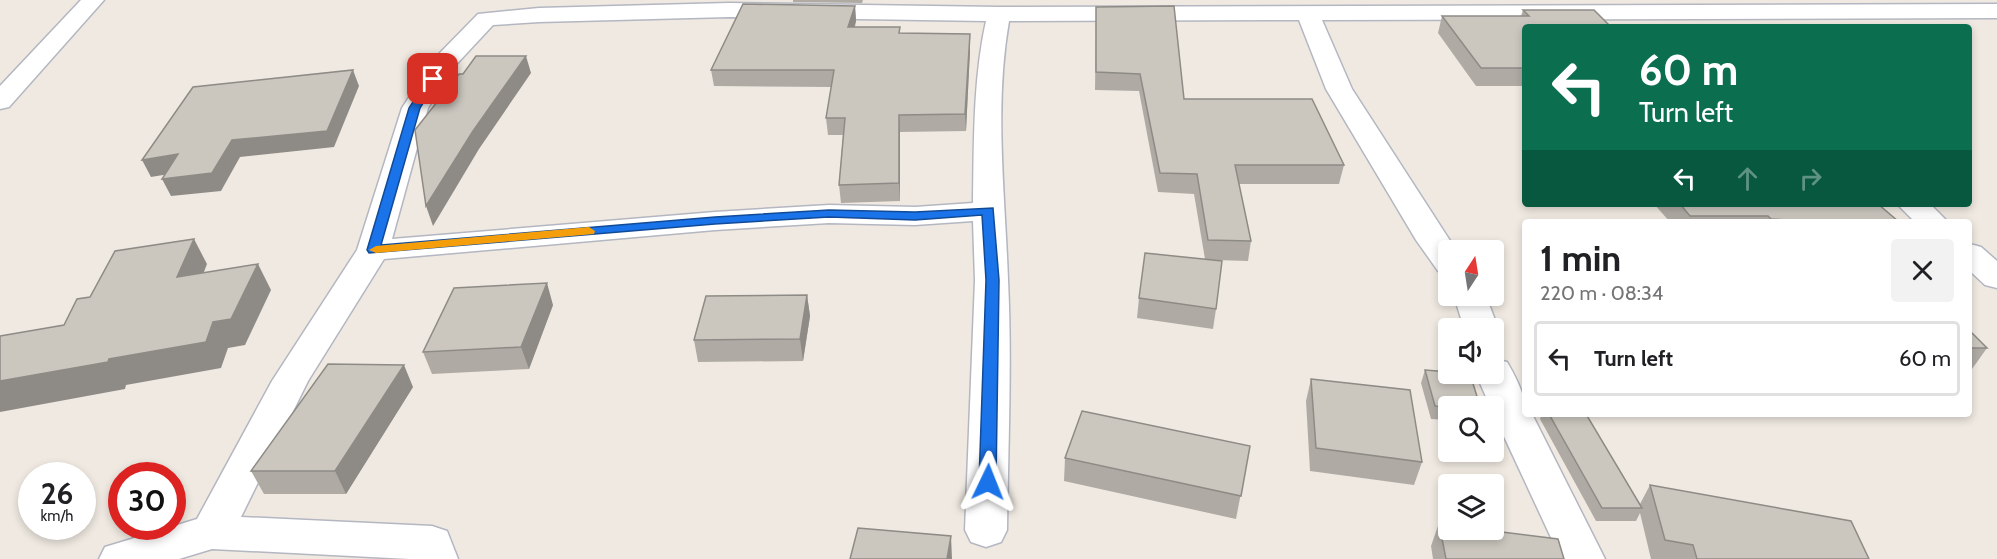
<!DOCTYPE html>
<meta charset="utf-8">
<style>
:root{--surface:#fff;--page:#f2f2f2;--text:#202124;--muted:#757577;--line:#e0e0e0}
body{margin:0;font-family:Cabin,sans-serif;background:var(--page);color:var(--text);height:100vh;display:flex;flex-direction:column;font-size:22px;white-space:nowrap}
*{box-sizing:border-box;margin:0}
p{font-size:20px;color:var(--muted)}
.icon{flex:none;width:33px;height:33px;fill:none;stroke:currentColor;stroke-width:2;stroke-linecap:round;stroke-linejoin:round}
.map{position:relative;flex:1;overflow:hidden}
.details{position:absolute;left:1522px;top:219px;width:450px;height:198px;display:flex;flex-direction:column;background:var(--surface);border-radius:6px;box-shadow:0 3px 9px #0003}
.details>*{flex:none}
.top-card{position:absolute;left:1522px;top:24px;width:450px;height:183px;border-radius:6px;box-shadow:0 3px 9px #0003;background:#0b6e4f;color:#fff;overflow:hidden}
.needle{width:39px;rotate:12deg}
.controls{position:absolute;left:1438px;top:240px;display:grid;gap:12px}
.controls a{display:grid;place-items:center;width:66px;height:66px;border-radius:6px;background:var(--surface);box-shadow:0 3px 9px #0003;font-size:30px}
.speed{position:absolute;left:18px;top:462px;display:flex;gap:12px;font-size:30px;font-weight:700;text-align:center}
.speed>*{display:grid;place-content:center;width:78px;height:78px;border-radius:50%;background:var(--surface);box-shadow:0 3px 9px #0003;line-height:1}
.speed small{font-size:15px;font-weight:400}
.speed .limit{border:9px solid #d22;background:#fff;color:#111}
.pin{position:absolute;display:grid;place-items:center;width:51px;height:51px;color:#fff;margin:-26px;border-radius:12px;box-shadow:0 3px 9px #0006}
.me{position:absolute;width:66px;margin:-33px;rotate:2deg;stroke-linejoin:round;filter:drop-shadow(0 0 4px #0008)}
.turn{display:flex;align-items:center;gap:21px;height:126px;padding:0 18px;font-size:27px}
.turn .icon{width:78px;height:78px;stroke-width:2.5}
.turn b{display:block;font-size:42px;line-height:51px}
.lanes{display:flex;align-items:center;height:57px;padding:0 18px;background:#0003;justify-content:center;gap:30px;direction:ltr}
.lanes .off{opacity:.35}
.round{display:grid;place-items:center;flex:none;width:63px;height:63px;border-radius:6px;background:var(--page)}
.overview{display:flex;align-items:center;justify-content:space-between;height:102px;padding:0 18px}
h1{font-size:36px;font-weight:700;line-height:45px}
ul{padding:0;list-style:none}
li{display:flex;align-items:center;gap:18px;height:75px;margin:0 12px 9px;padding:0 6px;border:3px solid var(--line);border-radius:6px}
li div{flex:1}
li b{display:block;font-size:22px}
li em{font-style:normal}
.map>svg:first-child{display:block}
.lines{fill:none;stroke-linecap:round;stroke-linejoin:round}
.street-casing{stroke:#b4b7c1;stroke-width:3}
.street{fill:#fff;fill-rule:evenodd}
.wall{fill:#afaba4}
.shaded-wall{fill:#8e8b86}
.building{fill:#cbc7bf;stroke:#8e8b86;stroke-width:1.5}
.route{fill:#1a73e8;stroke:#114b97;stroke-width:1.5}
.slow{fill:#f59e0b}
</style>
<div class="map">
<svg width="1997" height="559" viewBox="0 0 1997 559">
<rect width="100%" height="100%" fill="#efe9e1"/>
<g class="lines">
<defs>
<path id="street" d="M 81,0 L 104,0 L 9,107 L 0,109 L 0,86 Z
M 729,3 L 999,7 L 1997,4 L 1997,18 L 1322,20 L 1352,89 L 1456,250 L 1449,250 L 1449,274 L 1438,271 L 1416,240 L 1326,89 L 1299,20 L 1009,21 C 994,107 1005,193 1008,280 C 1012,363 1008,447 1007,530 L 1001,542 L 986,547 L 971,542 L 965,530 L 975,280 L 973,221 L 915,225 L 829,223 L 715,230 L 384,259 L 308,381 L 241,517 L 432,526 L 447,531 L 458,559 L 410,559 L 212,549 L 179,559 L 99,559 L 105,547 L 197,519 L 272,381 L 357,250 L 402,108 L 433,60 L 478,14 L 539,8 ZM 729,17 L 986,21 C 973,80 974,142 973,203 L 915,207 L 829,205 L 715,212 L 392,239 L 428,108 L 452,69 L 493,25 L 539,22 Z
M 1897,204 L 1930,204 L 1948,222 L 1915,222 Z
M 1970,244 L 1981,247 L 1997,261 L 1997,288 L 1985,285 L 1970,271 Z
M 1454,296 L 1486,296 L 1498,328 L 1494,335 L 1494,328 L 1464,328 Z
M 1494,359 L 1507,362 C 1516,377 1526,397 1526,414 L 1532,414 L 1605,559 L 1561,559 L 1494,415 L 1494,406 L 1490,406 L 1476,374 L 1494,374 Z"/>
</defs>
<!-- street casing -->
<use href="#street" class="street-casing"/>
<!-- street -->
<use href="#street" class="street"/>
</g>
<!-- wall -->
<path class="wall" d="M 793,0 L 863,0 L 862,3 L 793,2 Z
M 855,6 L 856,21 L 855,27 L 900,33 L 970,34 L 970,50 L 966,131 L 900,132 L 900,201 L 841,203 L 839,185 L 843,135 L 828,135 L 826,118 L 831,87 L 714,86 L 711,70 Z
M 1096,7 L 1184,99 L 1344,165 L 1339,184 L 1239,184 L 1251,241 L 1248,261 L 1215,260 L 1216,309 L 1213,329 L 1137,318 L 1139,298 L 1205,259 L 1194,194 L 1158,192 L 1139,91 L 1095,90 Z
M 1523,10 L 1594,10 L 1526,27 L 1526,86 L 1476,86 L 1438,33 L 1442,16 L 1521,16 Z
M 1654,204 L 1878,204 L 1899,222 L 1670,222 Z
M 807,295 L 810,316 L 803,361 L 698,362 L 694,340 Z
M 553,305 L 529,369 L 432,374 L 423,352 Z
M 1970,331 L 1987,348 L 1972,369 L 1970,369 Z
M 1425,370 L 1449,406 L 1449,420 L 1431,419 L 1421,383 Z
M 1311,379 L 1422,462 L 1414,485 L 1310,471 L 1306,401 Z
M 413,387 L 346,494 L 264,494 L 251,471 Z
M 1542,414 L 1586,414 L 1640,504 L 1650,485 L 1869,559 L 1651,559 L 1640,513 L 1636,521 L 1596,521 L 1540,419 Z
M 1250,446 L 1236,519 L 1064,481 L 1065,458 Z
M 1439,523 L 1564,559 L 1433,559 L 1431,546 Z"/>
<!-- shaded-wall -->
<path class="shaded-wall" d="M 855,6 L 856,21 L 850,42 L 848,27 Z
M 970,34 L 970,50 L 966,131 L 965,114 Z
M 526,56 L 531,73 L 479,149 L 433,226 L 426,206 L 473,131 Z
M 353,70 L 359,86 L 334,147 L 240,157 L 221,191 L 171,196 L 162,179 L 232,140 Z
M 899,115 L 900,132 L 900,201 L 899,183 Z
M 178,154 L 187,171 L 151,177 L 142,160 Z
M 194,239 L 207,264 L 192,303 L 177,277 Z
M 258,264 L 271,290 L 245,345 L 228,348 L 221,368 L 126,385 L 125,389 L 0,412 L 0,381 L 109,359 L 213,322 Z
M 547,283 L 553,305 L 529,369 L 521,347 Z
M 807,295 L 810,316 L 803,361 L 800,339 Z
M 404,365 L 413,387 L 346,494 L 335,471 Z
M 951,536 L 952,559 L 947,559 Z"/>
<!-- building -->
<path class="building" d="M 743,4 L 855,6 L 848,27 L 900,27 L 899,33 L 970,34 L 965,114 L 899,115 L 899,183 L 839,185 L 845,118 L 826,118 L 834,70 L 711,70 Z
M 1174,6 L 1184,99 L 1312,99 L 1344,165 L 1235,165 L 1251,241 L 1208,240 L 1197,174 L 1160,173 L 1140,74 L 1096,72 L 1096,7 Z
M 1523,10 L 1594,10 L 1611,27 L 1526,27 L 1526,68 L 1481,68 L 1442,16 L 1529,16 Z
M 476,56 L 526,56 L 473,131 L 426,206 L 415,130 L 459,74 L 463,74 Z
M 353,70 L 327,131 L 232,140 L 212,173 L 162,179 L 178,154 L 142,160 L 193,87 Z
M 1680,204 L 1878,204 L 1899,222 L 1792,222 L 1789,220 L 1771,219 L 1768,216 L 1690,216 Z
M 194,239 L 177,277 L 258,264 L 231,319 L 213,322 L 206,342 L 109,359 L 108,362 L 0,381 L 0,336 L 64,325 L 77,299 L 90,297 L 115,251 Z
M 1145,253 L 1222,261 L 1216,309 L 1139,298 Z
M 547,283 L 521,347 L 423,352 L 454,288 Z
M 807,295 L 800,339 L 694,340 L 706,296 Z
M 1970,331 L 1987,348 L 1970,348 Z
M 328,364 L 404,365 L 335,471 L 251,471 Z
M 1425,370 L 1449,372 L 1449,374 L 1470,374 L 1480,406 L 1449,406 L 1449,407 L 1435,406 Z
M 1311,379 L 1410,390 L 1422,462 L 1316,448 Z
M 1082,411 L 1250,446 L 1241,496 L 1065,458 Z
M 1549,414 L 1586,414 L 1642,508 L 1602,508 Z
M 1650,485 L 1851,521 L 1869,559 L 1697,559 L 1693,545 L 1665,540 Z
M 1439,523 L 1449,525 L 1449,530 L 1486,530 L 1558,539 L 1564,559 L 1446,559 Z
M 858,528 L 951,536 L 947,559 L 850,559 Z"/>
<!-- route -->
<path class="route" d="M 433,76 L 438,79 L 420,108 L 381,245 L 715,217 L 829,210 L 915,212 L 993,208 L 999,280 L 996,482 L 994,487 L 988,489 L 982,487 L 979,482 L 986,280 L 982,215 L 915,220 L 829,217 L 715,224 L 369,253 L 367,250 L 409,108 L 429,77 Z"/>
<!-- slow -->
<path class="slow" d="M 589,227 L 595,231 L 594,234 L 376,253 L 369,250 L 376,246 Z"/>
</svg>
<div class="controls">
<a><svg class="needle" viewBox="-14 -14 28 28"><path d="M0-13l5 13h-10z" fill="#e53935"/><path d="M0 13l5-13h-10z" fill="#757577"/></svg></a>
<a><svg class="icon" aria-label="sound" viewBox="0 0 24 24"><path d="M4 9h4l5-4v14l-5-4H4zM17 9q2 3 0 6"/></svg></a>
<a><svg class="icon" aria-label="search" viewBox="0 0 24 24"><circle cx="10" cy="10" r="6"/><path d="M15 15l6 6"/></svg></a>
<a><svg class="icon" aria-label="layers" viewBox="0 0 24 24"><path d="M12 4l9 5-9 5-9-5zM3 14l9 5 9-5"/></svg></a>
</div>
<div class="speed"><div>26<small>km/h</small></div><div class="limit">30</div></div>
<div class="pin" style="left:433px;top:79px;background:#d93025"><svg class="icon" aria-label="arrive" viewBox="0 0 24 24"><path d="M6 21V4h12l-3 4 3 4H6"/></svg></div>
<svg class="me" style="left:988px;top:482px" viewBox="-20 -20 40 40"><path d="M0-17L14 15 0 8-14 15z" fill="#1a73e8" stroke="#fff" stroke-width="4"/></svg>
<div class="top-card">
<div class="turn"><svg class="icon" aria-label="left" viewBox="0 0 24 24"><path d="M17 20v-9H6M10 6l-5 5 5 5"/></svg><div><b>60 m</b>Turn left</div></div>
<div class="lanes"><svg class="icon" aria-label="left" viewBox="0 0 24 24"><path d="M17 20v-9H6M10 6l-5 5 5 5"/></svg><svg class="icon off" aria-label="ahead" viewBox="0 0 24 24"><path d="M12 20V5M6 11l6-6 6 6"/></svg><svg class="icon off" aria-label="right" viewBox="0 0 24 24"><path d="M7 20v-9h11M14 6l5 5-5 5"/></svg></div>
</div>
<section class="details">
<div class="overview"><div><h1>1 min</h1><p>220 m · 08:34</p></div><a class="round"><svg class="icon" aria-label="close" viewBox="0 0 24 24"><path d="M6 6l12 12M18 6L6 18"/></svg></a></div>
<ul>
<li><svg class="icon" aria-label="left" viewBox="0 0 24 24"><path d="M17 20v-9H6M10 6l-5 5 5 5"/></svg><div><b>Turn left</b></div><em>60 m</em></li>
</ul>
</section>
</div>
